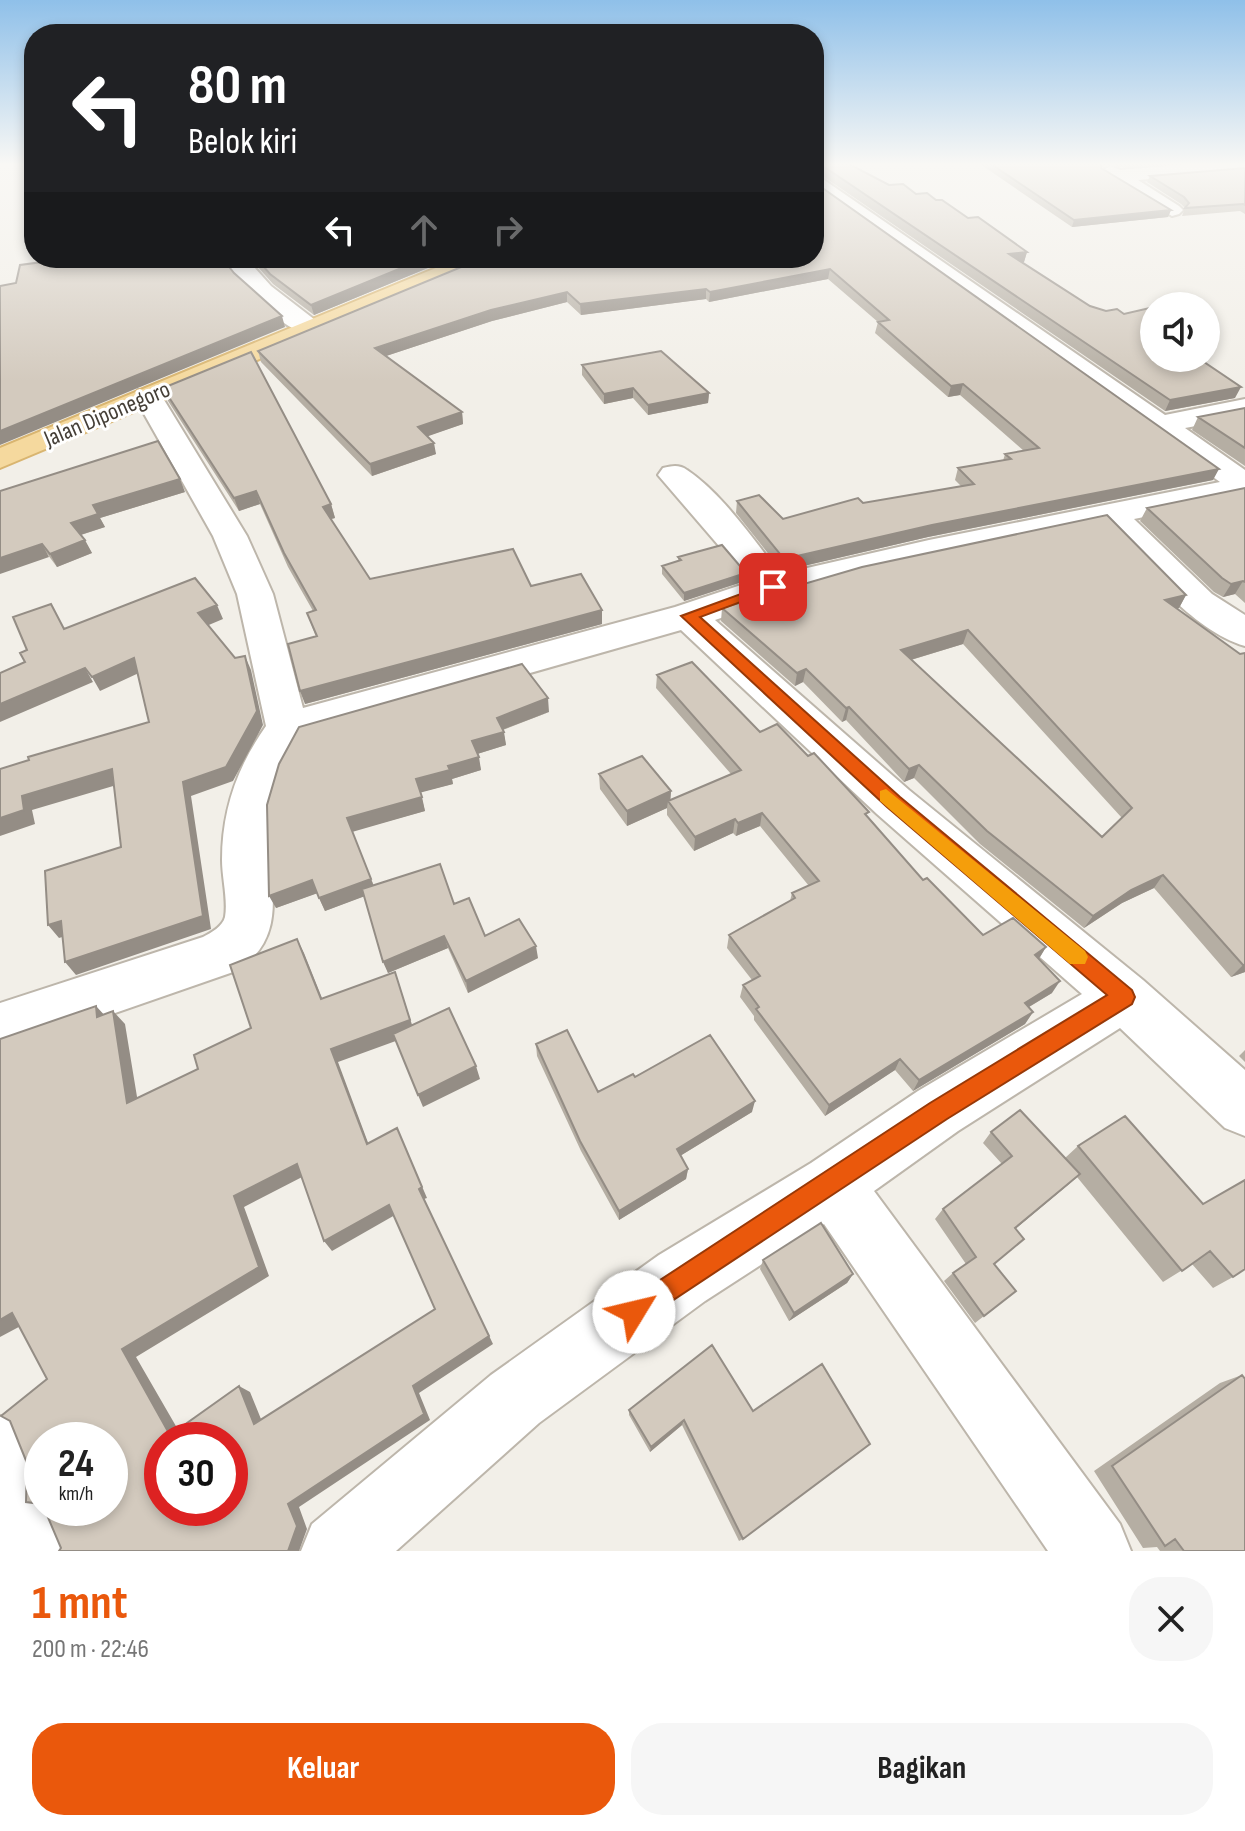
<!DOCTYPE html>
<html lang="id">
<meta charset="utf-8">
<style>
:root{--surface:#fff;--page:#f6f6f6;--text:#222;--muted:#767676;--accent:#ea580c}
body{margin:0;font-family:"Sofia Sans Condensed",sans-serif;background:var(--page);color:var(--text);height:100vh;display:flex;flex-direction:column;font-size:30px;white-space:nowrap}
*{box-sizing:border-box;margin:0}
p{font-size:26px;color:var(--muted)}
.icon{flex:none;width:44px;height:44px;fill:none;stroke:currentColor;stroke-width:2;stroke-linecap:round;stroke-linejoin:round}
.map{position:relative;height:1551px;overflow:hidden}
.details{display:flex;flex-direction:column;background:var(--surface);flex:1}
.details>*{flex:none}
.guide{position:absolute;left:24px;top:24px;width:800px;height:244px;border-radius:32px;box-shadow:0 4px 12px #0003;background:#202124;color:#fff;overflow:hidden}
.buttons{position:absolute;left:1140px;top:292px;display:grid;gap:16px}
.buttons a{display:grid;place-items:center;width:80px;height:80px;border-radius:50%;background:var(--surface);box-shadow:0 4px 12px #0003;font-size:40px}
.speed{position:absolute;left:24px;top:1422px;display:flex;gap:16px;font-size:40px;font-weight:700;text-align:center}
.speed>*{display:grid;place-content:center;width:104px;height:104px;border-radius:50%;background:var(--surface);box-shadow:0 4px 12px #0003;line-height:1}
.speed small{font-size:20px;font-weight:400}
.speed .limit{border:12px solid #d22;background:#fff;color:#111}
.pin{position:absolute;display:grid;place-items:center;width:68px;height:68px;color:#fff;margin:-34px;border-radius:16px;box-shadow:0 4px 12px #0006}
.me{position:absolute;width:88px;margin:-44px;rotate:54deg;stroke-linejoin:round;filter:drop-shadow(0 0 6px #0008)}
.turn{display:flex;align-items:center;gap:28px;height:168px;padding:0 32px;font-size:36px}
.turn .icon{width:104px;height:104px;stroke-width:2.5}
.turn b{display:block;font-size:56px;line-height:68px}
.lanes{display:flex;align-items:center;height:76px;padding:0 32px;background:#0003;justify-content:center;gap:40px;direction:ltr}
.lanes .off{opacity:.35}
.round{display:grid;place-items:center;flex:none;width:84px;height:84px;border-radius:32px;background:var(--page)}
.head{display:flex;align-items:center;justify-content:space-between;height:136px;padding:0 32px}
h1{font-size:48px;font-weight:700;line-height:60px;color:var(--accent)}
.primary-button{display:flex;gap:16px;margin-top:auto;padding:16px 32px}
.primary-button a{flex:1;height:92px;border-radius:32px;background:var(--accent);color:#fff;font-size:32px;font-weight:700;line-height:92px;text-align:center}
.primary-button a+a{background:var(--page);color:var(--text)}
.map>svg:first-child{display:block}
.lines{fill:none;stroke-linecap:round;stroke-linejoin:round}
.minor-casing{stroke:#bdb6ab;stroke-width:4}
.major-casing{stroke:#d9b570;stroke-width:4}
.minor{fill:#fff;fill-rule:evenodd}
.major{fill:#f5d99e;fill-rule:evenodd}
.wall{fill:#b5aea3;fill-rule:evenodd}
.shaded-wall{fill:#948d85}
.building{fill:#d3cabe;stroke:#948d85;stroke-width:2;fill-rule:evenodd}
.route{fill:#ea580c;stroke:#983908;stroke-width:2}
.slow{fill:#f59e0b}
.labels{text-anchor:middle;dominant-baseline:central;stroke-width:6;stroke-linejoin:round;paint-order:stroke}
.far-street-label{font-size:24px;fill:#453f37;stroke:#fff}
</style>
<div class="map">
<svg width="1245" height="1551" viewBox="0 0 1245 1551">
<rect width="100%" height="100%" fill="#f2efe8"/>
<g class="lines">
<defs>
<path id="minor" d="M 1190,164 L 1245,164 L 1245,172 L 1138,180 L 1179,206 L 1183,210 L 1179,214 L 1172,216 L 1100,172 L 1110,166 L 1120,170 Z
M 814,173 L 1165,415 L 1245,399 L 1245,417 L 1185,428 L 1245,470 L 1245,497 L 1134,519 L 1212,594 L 1245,615 L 1245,646 C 1192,631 1140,564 1102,525 C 972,552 841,576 715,620 L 909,790 L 1143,980 L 1245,1070 L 1245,1136 L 1225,1128 L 1120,1028 L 958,1131 L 874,1191 L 1120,1524 L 1131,1551 L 1048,1551 L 824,1224 L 705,1301 L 539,1423 L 396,1551 L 301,1551 L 312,1524 L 491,1375 L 659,1255 L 811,1163 L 918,1091 L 1082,994 L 877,814 L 681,630 L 302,738 C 286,763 274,789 270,818 C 263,876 296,933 236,971 L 0,1053 L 0,1003 L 203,937 C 211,933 223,926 225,917 C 228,900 222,878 222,860 C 222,810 237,767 266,726 L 237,594 L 213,536 L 134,396 L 138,390 L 158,390 L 247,536 L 273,594 L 303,708 L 675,607 L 750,582 L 658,475 L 663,468 C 671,466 679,464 687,470 C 724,495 753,540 781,574 L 929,540 L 1220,482 L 814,188 Z
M 221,258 L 246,258 L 271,286 L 319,323 L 323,329 L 319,335 C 291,342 237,281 221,258 Z
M 0,1416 L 25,1427 L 42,1468 L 42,1508 L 58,1508 L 76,1551 L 0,1551 Z"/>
<path id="major" d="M 460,258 L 492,258 L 488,263 L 0,468 L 0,448 Z"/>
</defs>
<!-- minor casing -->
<use href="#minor" class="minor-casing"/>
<!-- major casing -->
<use href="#major" class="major-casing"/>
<!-- minor -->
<use href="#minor" class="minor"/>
<!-- major -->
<use href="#major" class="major"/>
</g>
<!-- wall -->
<path class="wall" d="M 814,164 L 849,164 L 889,185 L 936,200 L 1027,252 L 1024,262 L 1022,263 L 1154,358 L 1235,398 L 1165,411 L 814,170 Z
M 980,164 L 1107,164 L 1101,168 L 1171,210 L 1168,217 L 1072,227 Z
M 1112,164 L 1174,164 L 1120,167 Z
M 1245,168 L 1245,214 L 1240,211 L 1182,216 L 1185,208 L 1181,204 L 1147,182 L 1150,176 Z
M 250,258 L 452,258 L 314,315 L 273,284 Z
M 483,258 L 814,258 L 1213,480 L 928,537 L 782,571 L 736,513 L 737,501 L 783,519 L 863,503 L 961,486 L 955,480 L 958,468 L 1003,461 L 1005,454 L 1024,451 L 960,395 L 948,397 L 875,333 L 878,322 L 828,279 L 709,302 L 706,299 L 581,315 L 567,302 L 492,321 L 386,356 L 462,412 L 463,424 L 427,436 L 436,454 L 372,476 L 261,362 L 258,351 Z
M 582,365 L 709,393 L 708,403 L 648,415 L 633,398 L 604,404 L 582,375 Z
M 163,388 L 331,504 L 335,518 L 331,519 L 370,579 L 531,586 L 602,624 L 305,704 L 316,637 L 307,613 L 313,611 L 288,567 L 260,504 L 239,511 L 168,401 Z
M 1245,408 L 1245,466 L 1192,430 L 1198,417 Z
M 1245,488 L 1245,603 L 1235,594 L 1223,597 L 1214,592 L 1140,521 L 1147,508 Z
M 0,491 L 185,492 L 100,518 L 105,527 L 81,535 L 92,553 L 57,567 Z
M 678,557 L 746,573 L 745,581 L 684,601 L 662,574 L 662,566 L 678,561 Z
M 1186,595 L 1179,608 L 1177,609 L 1245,972 L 1231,977 L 1154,888 L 1122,903 L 1084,928 L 980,844 L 914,778 L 904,782 L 846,720 L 842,722 L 803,682 L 795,686 L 721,621 L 722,608 ZM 963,644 L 1122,818 L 1102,837 L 911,660 Z
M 657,675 L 760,732 L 868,817 L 923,880 L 983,935 L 1046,947 L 1039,959 L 1052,993 L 1029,1007 L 1033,1012 L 1025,1024 L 913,1091 L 895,1070 L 825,1116 L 754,1020 L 754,1016 L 740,997 L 743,985 L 752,980 L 727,948 L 729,935 L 790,901 L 792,893 L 809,886 L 760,826 L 736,836 L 733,833 L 694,851 L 667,815 L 667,808 L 627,826 L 600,789 L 599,774 L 671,791 L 670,800 L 731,774 L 656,688 Z
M 549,712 L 503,730 L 506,745 L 477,754 L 481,770 L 452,779 L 453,784 L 420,792 L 425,811 L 352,831 L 374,886 L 454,904 L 485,936 L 538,958 L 468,993 L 448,948 L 388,973 L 364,896 L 325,911 L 317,893 L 276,908 L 267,805 Z
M 536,1044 L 598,1092 L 635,1077 L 752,1112 L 680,1156 L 688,1169 L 686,1179 L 619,1220 L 581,1151 L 537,1056 Z
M 1245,1050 L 1245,1062 L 1239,1056 Z
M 1125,1116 L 1233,1277 L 1213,1288 L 1192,1264 L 1163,1282 L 1077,1177 L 1015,1229 L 995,1264 L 984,1316 L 975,1323 L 944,1281 L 953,1273 L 966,1264 L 935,1219 L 943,1209 L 1002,1164 L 983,1143 L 991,1132 L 1065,1158 L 1078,1146 Z
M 763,1260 L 853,1274 L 847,1283 L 789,1321 L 760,1269 Z
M 712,1345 L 743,1539 L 739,1541 L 682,1425 L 650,1452 L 629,1415 L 629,1410 Z
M 1242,1375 L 1245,1551 L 1160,1551 L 1157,1547 L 1143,1548 L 1094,1471 L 1220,1383 Z"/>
<!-- shaded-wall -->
<path class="shaded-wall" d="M 1171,210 L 1168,217 L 1072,227 L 1074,220 Z
M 1027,252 L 1024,262 L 1006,264 L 1009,254 Z
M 426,258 L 452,258 L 314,315 L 311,305 Z
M 830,269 L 828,279 L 709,302 L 710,292 Z
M 706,289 L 706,299 L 581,315 L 580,304 Z
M 567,292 L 567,302 L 492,321 L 377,359 L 375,348 L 491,310 Z
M 282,316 L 285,327 L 0,445 L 0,431 Z
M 1212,325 L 1207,336 L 1206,336 L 1206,326 Z
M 963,384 L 960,395 L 948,397 L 951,386 Z
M 1241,387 L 1235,398 L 1165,411 L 1170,400 Z
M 633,388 L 633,398 L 604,404 L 604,394 Z
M 709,393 L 708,403 L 648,415 L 648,405 Z
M 462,412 L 463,424 L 420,439 L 418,427 Z
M 434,443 L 436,454 L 372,476 L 370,464 Z
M 1219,469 L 1213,480 L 928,537 L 782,571 L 784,559 L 932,525 Z
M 180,479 L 185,492 L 100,518 L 105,527 L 77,536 L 71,523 L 93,505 Z
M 256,491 L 260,504 L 239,511 L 234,498 Z
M 331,504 L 335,518 L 327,520 L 323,507 Z
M 85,540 L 92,553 L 57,567 L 50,554 Z
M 42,544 L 49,557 L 0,574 L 0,558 Z
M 746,573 L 745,581 L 684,601 L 684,593 Z
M 1243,581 L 1235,594 L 1223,597 L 1231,584 Z
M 1186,595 L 1179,608 L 1158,614 L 1165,600 Z
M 217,605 L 223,619 L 204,627 L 198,613 Z
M 602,610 L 602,624 L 305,704 L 300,691 Z
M 968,630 L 963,644 L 897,664 L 901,650 Z
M 245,656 L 251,670 L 263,725 L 233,781 L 191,796 L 211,929 L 76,975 L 65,962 L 183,782 Z
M 134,658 L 141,672 L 100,691 L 92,677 Z
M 85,668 L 93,682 L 0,722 L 0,704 Z
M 806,669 L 803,682 L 795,686 L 797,673 Z
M 548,698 L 549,712 L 499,731 L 497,718 Z
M 849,707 L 846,720 L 842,722 L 846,708 Z
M 504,732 L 506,745 L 474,755 L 472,741 Z
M 479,757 L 481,770 L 452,779 L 453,784 L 419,793 L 416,779 L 448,766 Z
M 919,765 L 914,778 L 904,782 L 909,769 Z
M 112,769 L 120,784 L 32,810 L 35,824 L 0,836 L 0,818 L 22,796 Z
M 671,791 L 670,805 L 668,801 L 667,808 L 627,826 L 627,811 Z
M 422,797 L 425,811 L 352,832 L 347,818 Z
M 762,813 L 760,826 L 736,836 L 738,823 Z
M 735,819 L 733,833 L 694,851 L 695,837 Z
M 1163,875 L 1154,888 L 1122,903 L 1084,928 L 1093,916 L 1131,890 Z
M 371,879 L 376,892 L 325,911 L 319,898 Z
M 312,880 L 318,893 L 276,908 L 269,896 Z
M 61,921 L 72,934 L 59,938 L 48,925 Z
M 444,936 L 448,948 L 388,973 L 383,962 Z
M 297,939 L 304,953 L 328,1013 L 321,999 Z
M 536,946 L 538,958 L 468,993 L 466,981 Z
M 1046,947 L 1038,960 L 1035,955 Z
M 1243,965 L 1245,965 L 1245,972 L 1231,977 Z
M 395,972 L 415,1034 L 338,1062 L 373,1156 L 367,1144 L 331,1049 Z
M 1060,981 L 1052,993 L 1017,1014 L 1025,1003 Z
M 96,1006 L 108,1019 L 97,1017 Z
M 113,1011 L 125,1024 L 140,1115 L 127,1103 Z
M 1033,1012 L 1025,1024 L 913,1091 L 919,1080 Z
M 900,1059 L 895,1070 L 825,1116 L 829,1105 Z
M 476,1066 L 480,1079 L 423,1107 L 418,1095 Z
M 755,1101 L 752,1112 L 675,1159 L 677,1149 Z
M 397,1128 L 427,1198 L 424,1199 L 493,1344 L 419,1393 L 430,1420 L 299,1507 L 307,1529 L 299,1551 L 288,1551 L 288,1504 L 413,1386 L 489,1336 L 419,1189 Z
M 297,1164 L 306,1175 L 244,1207 L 269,1276 L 136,1357 L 184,1440 L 170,1435 L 122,1349 L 234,1196 Z
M 688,1169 L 686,1179 L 619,1220 L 619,1211 Z
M 1080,1174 L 1069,1184 L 1005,1237 L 1015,1228 Z
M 389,1205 L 395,1215 L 332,1251 L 324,1241 Z
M 853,1274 L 847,1283 L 789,1321 L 794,1313 Z
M 12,1313 L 30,1321 L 0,1337 L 0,1320 Z
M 239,1386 L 250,1392 L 265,1429 L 254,1424 Z
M 684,1420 L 682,1425 L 650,1452 L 651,1447 Z"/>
<!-- building -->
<path class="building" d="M 820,164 L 849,164 L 889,185 L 903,184 L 916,194 L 927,193 L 936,200 L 942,200 L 968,218 L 978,217 L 1027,252 L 1009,254 L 1090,306 L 1106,311 L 1117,309 L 1124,314 L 1154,307 L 1154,358 L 1198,358 L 1241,387 L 1170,400 Z
M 991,164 L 1101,164 L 1101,168 L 1171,210 L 1074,220 Z
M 1245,168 L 1245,205 L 1243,204 L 1185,208 L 1189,203 L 1184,197 L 1150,176 Z
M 814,182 L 1219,469 L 932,525 L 784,559 L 737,501 L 759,495 L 783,519 L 858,498 L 863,503 L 974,484 L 958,468 L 1011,459 L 1005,454 L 1039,448 L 963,384 L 951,386 L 878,322 L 889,320 L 830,269 L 710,292 L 706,289 L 580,304 L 567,292 L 491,310 L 375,348 L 462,412 L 418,427 L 434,443 L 370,464 L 258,351 L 483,258 L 814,258 Z
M 50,258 L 222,258 L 234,273 L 282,316 L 0,431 L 0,286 L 16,283 L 20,265 L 50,261 Z
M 256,258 L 426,258 L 311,305 L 270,274 Z
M 1172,302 L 1179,306 L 1157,306 Z
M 661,351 L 709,393 L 648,405 L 633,388 L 604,394 L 582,365 Z
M 251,352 L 331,504 L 323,507 L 370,579 L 513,549 L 531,586 L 581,574 L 602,610 L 300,691 L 288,644 L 317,636 L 307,613 L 316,610 L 284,553 L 256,491 L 234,498 L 163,388 Z
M 1245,408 L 1245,448 L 1198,417 Z
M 158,441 L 180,479 L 93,505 L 98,514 L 71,523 L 85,540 L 50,554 L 42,544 L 0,558 L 0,491 Z
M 1245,488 L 1245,582 L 1243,581 L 1231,584 L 1222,578 L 1147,508 Z
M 1107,515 L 1186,595 L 1165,600 L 1240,654 L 1245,653 L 1245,965 L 1243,965 L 1163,875 L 1131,890 L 1093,916 L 987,831 L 919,765 L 909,769 L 849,707 L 846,708 L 806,669 L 797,673 L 722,608 L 862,567 ZM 968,630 L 1132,808 L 1102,837 L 901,650 Z
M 722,545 L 746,573 L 684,593 L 662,566 L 681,560 L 678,557 Z
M 195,578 L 217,605 L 198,613 L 235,658 L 245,656 L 257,711 L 226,767 L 183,782 L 203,916 L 65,962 L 61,921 L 48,925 L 45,871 L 121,847 L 112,769 L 22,796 L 24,810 L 0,818 L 0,769 L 29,760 L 28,757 L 149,722 L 134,658 L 92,677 L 85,668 L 0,704 L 0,673 L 25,662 L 20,653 L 27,650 L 13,617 L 51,604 L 64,629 Z
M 692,662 L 760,732 L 777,724 L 808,756 L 814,753 L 869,812 L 865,814 L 923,880 L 927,878 L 983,935 L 1013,918 L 1046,947 L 1035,955 L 1060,981 L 1025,1003 L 1033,1012 L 919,1080 L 900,1059 L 829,1105 L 756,1009 L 759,1007 L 743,985 L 760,976 L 729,935 L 795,898 L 792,893 L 819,881 L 762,813 L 738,823 L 735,819 L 695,837 L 668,801 L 741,770 L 657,675 Z
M 522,664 L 548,698 L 497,718 L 504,732 L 472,741 L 479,757 L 448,766 L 450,770 L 416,779 L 422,797 L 347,818 L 371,879 L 319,898 L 312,880 L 269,896 L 267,805 L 279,764 L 299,727 Z
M 642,756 L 671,791 L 627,811 L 599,774 Z
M 440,864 L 454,904 L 469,898 L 485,936 L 519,919 L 536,946 L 466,981 L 444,936 L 383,962 L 362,889 Z
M 297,939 L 321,999 L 395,972 L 410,1020 L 331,1049 L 367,1144 L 397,1128 L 422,1187 L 419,1189 L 489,1336 L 413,1386 L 424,1414 L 288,1504 L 297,1526 L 288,1551 L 59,1551 L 61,1548 L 44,1508 L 110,1508 L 110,1440 L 42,1440 L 42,1504 L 26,1502 L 27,1463 L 10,1421 L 1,1416 L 47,1379 L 12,1313 L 0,1320 L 0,1039 L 96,1006 L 97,1017 L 113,1011 L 127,1103 L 198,1069 L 194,1055 L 251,1028 L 230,965 ZM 297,1164 L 324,1241 L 389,1205 L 435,1309 L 254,1424 L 239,1386 L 170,1435 L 122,1349 L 259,1267 L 234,1196 ZM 162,1440 L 230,1440 L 230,1508 L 162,1508 Z
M 449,1008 L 476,1066 L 418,1095 L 393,1034 Z
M 567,1030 L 598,1092 L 633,1074 L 635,1077 L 710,1035 L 755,1101 L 677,1149 L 688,1169 L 619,1211 L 580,1141 L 536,1044 Z
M 1020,1110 L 1080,1174 L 1015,1228 L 1024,1239 L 994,1264 L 1016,1291 L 984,1316 L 953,1273 L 976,1257 L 943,1209 L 1012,1156 L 991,1132 Z
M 1125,1116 L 1203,1204 L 1245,1180 L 1245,1269 L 1233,1277 L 1210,1251 L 1182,1271 L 1078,1146 Z
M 821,1223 L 853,1274 L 794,1313 L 763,1260 Z
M 712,1345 L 753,1411 L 822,1364 L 870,1444 L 743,1539 L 684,1420 L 651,1447 L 629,1410 Z
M 1242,1375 L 1245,1379 L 1245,1551 L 1184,1551 L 1175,1539 L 1165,1546 L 1112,1466 Z"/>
<!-- sky -->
<linearGradient id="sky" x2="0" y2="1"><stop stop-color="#8fc0e9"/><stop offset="0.43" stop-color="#f9f8f5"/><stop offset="1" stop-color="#f9f8f5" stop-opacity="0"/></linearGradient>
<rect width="1245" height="382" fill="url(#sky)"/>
<!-- route -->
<path class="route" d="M 768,584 L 781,587 L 700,617 L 900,797 L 1132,990 L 1135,997 L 1132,1004 L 947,1119 L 634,1326 L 625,1322 L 621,1312 L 625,1303 L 930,1103 L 1107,995 L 887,807 L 681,616 Z"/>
<!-- slow -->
<path class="slow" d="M 886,789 L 1085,951 L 1088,957 L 1085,964 L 1070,964 L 880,801 L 880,791 Z"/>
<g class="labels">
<!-- far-street labels -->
<g class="far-street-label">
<text transform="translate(107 414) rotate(-23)">Jalan Diponegoro</text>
</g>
</g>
</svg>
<div class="buttons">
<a><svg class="icon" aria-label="sound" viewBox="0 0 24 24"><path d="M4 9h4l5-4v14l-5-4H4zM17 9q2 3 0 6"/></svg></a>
</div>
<div class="speed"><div>24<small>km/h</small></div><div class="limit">30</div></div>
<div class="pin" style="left:773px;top:587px;background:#d93025"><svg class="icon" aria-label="arrive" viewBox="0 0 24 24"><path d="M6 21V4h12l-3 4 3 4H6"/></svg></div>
<svg class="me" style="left:634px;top:1312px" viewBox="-20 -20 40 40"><circle r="19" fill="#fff"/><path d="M0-13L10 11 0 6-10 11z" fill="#ea580c"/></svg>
<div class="guide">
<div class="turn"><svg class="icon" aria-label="left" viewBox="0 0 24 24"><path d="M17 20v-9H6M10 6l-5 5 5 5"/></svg><div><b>80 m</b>Belok kiri</div></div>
<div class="lanes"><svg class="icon" aria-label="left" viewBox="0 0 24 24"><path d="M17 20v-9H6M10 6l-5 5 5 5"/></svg><svg class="icon off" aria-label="ahead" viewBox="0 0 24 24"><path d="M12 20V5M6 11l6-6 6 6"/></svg><svg class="icon off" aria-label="right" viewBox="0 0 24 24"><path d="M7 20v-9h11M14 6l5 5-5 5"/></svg></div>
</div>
</div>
<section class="details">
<div class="head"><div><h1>1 mnt</h1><p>200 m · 22:46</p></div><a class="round"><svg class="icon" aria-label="close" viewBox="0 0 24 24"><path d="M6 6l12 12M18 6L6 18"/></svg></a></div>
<div class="primary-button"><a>Keluar</a><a>Bagikan</a></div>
</section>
